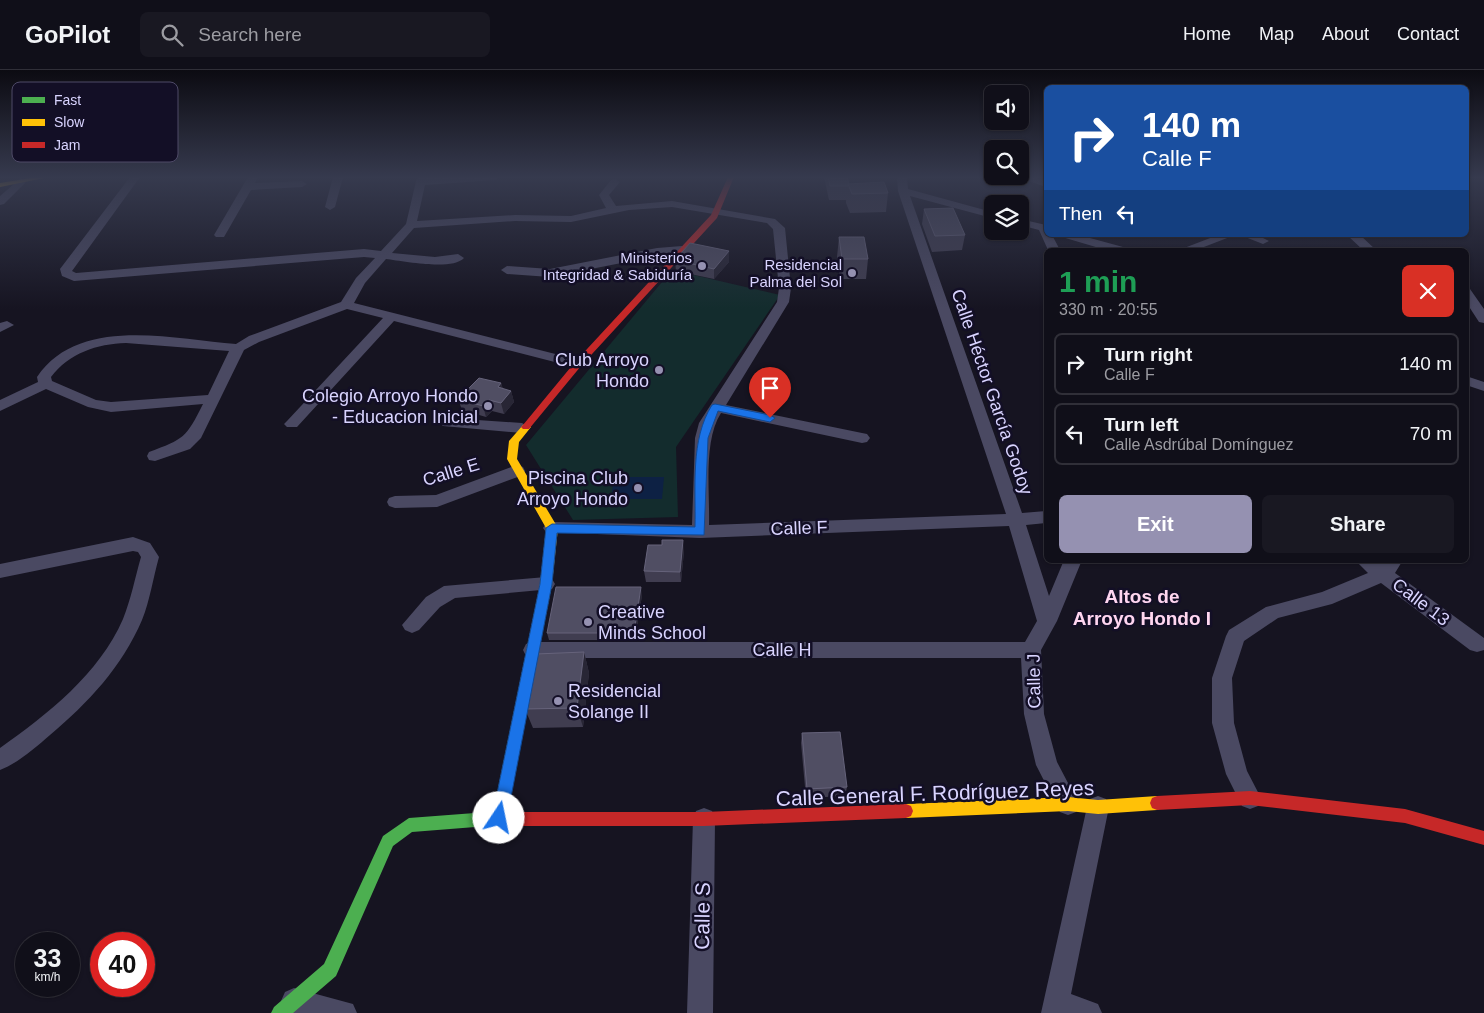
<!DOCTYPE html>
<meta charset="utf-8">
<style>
:root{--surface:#100f19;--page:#191822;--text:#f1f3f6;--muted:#9c9ca2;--line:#302f38;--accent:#9591b1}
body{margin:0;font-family:Helvetica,sans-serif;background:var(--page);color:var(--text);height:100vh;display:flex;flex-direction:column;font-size:19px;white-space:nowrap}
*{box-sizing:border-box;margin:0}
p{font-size:16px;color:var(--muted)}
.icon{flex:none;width:28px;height:28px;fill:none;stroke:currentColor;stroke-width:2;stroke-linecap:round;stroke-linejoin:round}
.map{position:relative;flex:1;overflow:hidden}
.panel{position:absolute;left:1044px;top:178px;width:425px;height:315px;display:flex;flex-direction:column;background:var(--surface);border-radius:8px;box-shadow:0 1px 4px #0004,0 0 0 1px var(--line)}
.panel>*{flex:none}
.guide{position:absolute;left:1044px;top:15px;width:425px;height:152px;border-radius:8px;box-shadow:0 1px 4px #0004,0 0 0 1px var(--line);background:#1a4fa0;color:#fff;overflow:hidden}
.fabs{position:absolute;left:984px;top:15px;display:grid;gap:10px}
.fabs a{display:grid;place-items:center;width:45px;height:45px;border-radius:8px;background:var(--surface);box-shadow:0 1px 4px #0004,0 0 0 1px var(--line);font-size:25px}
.speed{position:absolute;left:15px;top:862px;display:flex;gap:10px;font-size:25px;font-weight:700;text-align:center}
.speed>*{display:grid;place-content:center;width:65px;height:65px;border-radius:50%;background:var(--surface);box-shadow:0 1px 4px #0004,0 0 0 1px var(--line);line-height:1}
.speed small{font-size:12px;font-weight:400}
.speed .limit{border:8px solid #d22;background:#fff;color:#111}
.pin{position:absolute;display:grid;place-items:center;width:42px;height:42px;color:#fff;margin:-51px -21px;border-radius:50% 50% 50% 0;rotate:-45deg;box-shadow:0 0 5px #0007}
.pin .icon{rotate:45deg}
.me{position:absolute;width:55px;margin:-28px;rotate:11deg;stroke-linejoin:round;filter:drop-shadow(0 0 4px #0008)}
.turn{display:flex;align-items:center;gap:18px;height:105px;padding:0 15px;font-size:22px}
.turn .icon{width:65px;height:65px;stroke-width:2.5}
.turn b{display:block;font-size:35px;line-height:42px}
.then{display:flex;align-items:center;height:48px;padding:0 15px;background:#0003;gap:10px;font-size:19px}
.round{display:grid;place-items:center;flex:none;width:52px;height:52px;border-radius:8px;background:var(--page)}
.overview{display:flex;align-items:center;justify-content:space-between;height:85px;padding:0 15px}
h1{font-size:30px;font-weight:700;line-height:38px;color:#1e9e55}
.primary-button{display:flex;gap:10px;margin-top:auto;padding:10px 15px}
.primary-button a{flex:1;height:58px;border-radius:8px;background:var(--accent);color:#fff;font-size:20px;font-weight:700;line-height:58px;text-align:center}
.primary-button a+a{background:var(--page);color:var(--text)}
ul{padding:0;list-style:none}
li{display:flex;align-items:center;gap:15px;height:62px;margin:0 10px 8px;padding:0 5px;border:2px solid var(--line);border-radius:8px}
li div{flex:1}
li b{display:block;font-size:19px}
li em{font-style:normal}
header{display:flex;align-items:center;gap:30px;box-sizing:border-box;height:70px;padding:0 25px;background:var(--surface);border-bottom:1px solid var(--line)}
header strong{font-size:24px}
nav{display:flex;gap:28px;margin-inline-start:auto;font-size:18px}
.search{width:350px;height:45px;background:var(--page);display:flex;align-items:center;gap:12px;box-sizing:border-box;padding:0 18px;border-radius:8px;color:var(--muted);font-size:19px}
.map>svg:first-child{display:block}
.green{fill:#132c2d}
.water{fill:#0d2144}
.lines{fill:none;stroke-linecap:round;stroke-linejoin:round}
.street{fill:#4a4962;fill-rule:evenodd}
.fast{fill:#4caf50;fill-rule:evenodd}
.slow{fill:#ffc107;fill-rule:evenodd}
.jam{fill:#c62828;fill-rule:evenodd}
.wall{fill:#403d50}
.shaded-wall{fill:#282635}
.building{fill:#504e63;stroke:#66637b}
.route{fill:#1a73e8;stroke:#114b97}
.poi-dot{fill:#9591b1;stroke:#130f26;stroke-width:2}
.labels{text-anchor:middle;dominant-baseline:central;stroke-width:5;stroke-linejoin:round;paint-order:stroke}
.far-poi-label{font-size:15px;fill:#d9d4ff;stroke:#130f26;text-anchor:end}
.poi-label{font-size:18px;fill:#d9d4ff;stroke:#130f26;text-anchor:end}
.street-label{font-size:18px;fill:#d9d4ff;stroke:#130f26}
.neighbourhood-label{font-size:19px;font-weight:bold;fill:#ffd6f0;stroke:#130f26}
.near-street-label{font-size:21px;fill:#d9d4ff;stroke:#130f26}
.key{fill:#130f26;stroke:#4e4a67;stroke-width:1}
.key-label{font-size:14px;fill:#d9d4ff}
</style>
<header>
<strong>GoPilot</strong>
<div class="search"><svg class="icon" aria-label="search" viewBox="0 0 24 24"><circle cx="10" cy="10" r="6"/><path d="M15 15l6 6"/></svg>Search here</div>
<nav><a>Home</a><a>Map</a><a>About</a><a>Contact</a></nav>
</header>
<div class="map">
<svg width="1484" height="943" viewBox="0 0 1484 943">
<rect width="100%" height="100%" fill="#161421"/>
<!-- green -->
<path class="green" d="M 672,200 L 780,225 L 676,377 L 678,447 L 573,450 L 526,375 Z"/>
<!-- water -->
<path class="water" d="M 614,407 L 664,407 L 662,429 L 611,429 Z"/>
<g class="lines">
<!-- street -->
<path class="street" d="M 130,107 L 140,107 L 72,201 L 76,203 L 364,179 L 381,181 L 406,154 L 417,107 L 427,107 L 427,108 L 500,107 L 495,110 L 425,115 L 417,151 L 515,145 L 571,146 L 606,138 L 599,125 L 611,110 L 615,109 L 620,112 L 609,125 L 616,136 L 672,131 L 775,149 L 785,158 L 791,218 L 789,232 L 726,335 L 862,363 L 867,364 L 870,368 L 867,372 L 862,373 L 721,343 C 703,371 710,422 709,455 L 1006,444 L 898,121 L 897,107 L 907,107 L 908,119 L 992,142 L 992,148 L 910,126 L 1022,443 L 1046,441 L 1046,453 L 1026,455 L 1049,526 L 1064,490 L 1082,490 L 1057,551 L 1041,580 L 1044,644 L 1057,692 L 1079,734 L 1076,742 L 1068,745 L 1060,742 L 1036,695 L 1024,644 L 1021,588 L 533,588 L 526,586 L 523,580 L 526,574 L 533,572 L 1025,572 L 1037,551 L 1009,456 L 700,468 L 546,462 L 543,458 L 546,454 L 552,452 L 692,455 L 695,368 L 699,353 L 777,232 L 779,218 L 773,159 L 767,153 L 672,137 L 629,140 L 571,152 L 515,151 L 414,158 L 392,183 L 435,187 L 458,184 L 464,188 C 452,201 403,191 386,189 L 365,213 L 354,233 L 583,291 L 585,294 L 583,297 L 578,298 L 394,251 L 297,357 L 287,357 L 284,354 L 287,351 L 383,248 L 347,239 L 259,272 L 244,280 L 201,368 L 190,379 L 155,391 L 149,390 L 147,386 L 149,382 C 184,369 186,368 203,334 L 111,342 L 88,337 L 46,319 L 0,341 L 0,330 L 38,312 L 37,307 C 79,245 172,269 236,274 L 249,266 L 341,232 L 356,208 L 375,188 L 364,187 L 74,211 L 62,206 L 60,199 ZM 126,273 L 229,281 L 208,325 L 111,332 L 96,330 L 52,311 L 51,307 C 69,283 97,274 126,273 Z
M 248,107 L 258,107 L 255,113 L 302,111 L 307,114 L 302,117 L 251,120 L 224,167 L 216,167 L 214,165 Z
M 333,107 L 343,107 L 335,137 L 330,140 L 325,137 Z
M 1017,107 L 1032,107 L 1046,111 L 1046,117 Z
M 21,108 L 26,111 L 25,113 L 4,134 L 0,135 L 0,126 Z
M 1020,149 L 1046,155 L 1046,165 L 1052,165 L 1060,180 L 1048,180 L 1039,160 L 1020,155 Z
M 1060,165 L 1079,165 L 1123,177 L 1125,180 L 1106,180 L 1062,167 Z
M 1218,165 L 1235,165 L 1196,180 L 1179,180 Z
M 1240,165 L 1257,165 L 1269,171 L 1263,174 Z
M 1347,165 L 1360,165 L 1376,180 L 1363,180 Z
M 682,176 L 686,177 L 686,183 L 657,186 L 550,207 L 507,204 L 501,200 L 507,196 L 550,199 L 657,178 Z
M 1466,218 L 1470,219 L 1484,239 L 1484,253 L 1479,252 L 1466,232 Z
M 7,251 L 14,255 L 0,262 L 0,253 Z
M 1466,306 L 1484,312 L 1484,321 L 1466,315 Z
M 448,348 L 522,353 L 530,358 L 522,363 L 443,356 L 440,353 Z
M 517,395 L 523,397 L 525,401 L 523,405 L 437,437 L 395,438 L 389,436 L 387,432 L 389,428 L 395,426 L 436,425 Z
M 133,467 L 150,473 L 159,487 C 153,508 150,530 142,550 C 122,597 88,633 50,665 C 35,678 18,693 0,700 L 0,678 C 48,644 99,604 123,549 C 131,529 135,508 141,487 L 138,482 L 133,481 L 0,508 L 0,494 Z
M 1355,490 L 1377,490 L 1382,493 L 1384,490 L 1403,490 L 1395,503 L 1484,568 L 1484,580 L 1477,582 L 1470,580 L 1381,513 L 1332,534 L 1278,548 L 1244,571 L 1232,608 L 1234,653 L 1247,701 L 1261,728 L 1258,736 L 1250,739 L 1242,736 L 1226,704 L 1212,653 L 1212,608 L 1226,566 L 1229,560 L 1266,537 L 1322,522 L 1368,503 Z
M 546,507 L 552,509 L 555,514 L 552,519 L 455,528 L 440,537 L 419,560 L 412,563 L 405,560 L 402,555 L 426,527 L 444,516 Z
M 1098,726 L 1106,729 L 1109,737 L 1071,924 L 1098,934 L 1102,943 L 1041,943 L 1087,737 L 1090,729 Z
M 704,738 L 712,741 L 715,749 L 713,943 L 687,943 L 693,749 L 696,741 Z
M 294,918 L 353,934 L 357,943 L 291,943 L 285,940 L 281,931 L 285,922 Z"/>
<!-- fast -->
<path class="fast" d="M 488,742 L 493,744 L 495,749 L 493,754 L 488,756 L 412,762 L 393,776 L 336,906 L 293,943 L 271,943 L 274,937 L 324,894 L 383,766 L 409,748 Z"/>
<!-- slow -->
<path class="slow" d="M 37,107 L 49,107 L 0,117 L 0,113 Z
M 526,354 L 531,357 L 519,372 L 517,389 L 558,458 L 552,514 L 506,748 L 504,753 L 499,755 L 494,753 L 492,748 L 540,514 L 546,458 L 507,389 L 509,371 L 523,355 Z
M 1157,726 L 1162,728 L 1164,733 L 1162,738 L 1157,740 L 1098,744 L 1068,741 L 906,748 L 901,746 L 899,741 L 901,736 L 906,734 L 1068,727 L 1098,730 Z"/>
<!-- jam -->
<path class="jam" d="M 728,107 L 734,107 L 717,148 L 581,296 L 529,359 L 523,359 L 521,357 L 523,355 L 575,292 L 711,145 Z
M 1250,721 L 1405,739 L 1484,761 L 1484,775 L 1405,753 L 1250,735 L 1157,740 L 1152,738 L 1150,733 L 1152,728 L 1157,726 Z
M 906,734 L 911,736 L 913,741 L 911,746 L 906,748 L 704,756 L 488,756 L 483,754 L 481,749 L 483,744 L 488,742 L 704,742 Z"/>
</g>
<!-- wall -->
<path class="wall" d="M 824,107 L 847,107 L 849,114 L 888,123 L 886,142 L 850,143 L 846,133 L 846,130 L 829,130 Z
M 924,139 L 965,165 L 962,180 L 932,182 L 922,154 Z
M 839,167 L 868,189 L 866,209 L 840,209 L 837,187 Z
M 729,181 L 729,192 L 714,209 L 676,201 L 675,190 Z
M 501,313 L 503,319 L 511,321 L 514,332 L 504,344 L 492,341 L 486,347 L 462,340 L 458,329 Z
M 662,475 L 684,481 L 681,512 L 646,512 L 644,501 Z
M 642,525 L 635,570 L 549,570 L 547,563 Z
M 584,582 L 589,603 L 583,657 L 533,658 L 525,639 Z
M 802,663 L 847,717 L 845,726 L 806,728 L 801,673 Z"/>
<!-- shaded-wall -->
<path class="shaded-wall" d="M 729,181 L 729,192 L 714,209 L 714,199 Z
M 501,313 L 504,324 L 498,317 Z
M 511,321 L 514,332 L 504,344 L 501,333 Z
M 489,330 L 492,341 L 486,347 L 483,336 Z
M 683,470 L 684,481 L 681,512 L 680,502 Z
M 641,517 L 642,525 L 635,570 L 634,563 Z
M 584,582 L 589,603 L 583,657 L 577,638 Z"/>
<!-- building -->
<path class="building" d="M 828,107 L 847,107 L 849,114 L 848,114 L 848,116 L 830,116 Z
M 884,112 L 888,123 L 852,124 L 848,114 Z
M 953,138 L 965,165 L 935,166 L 924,139 Z
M 839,167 L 864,167 L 868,189 L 842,189 Z
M 690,173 L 729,181 L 714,199 L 675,190 Z
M 479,308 L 501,313 L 498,317 L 511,321 L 501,333 L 489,330 L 483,336 L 458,329 Z
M 662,470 L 683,470 L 680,502 L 644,501 L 648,475 L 662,475 Z
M 556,517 L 641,517 L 634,563 L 547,563 Z
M 584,582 L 577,638 L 525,639 L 536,584 Z
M 840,662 L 847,717 L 807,719 L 802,663 Z"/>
<!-- sky -->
<linearGradient id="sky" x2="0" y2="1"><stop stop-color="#0c0b12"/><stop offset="0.45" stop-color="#363a4e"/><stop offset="1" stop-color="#363a4e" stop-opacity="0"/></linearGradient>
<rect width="1484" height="239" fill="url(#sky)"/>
<!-- route -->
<path class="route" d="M 715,334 L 770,345 L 775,348 L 770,352 L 718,341 L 708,368 L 704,465 L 557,463 L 552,514 L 507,748 L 504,753 L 499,755 L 494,753 L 492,748 L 540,514 L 546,458 L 552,454 L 695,457 C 696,417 690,370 712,335 Z"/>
<!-- markers -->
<g class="poi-dot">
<circle cx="702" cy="196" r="5"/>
<circle cx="852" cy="203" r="5"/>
<circle cx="659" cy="300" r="5"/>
<circle cx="488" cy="336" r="5"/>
<circle cx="638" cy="418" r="5"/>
<circle cx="588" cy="552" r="5"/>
<circle cx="558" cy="631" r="5"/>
</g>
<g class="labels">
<!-- far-poi labels -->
<g class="far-poi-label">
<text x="692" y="187">Ministerios<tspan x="692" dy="17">Integridad &amp; Sabiduría</tspan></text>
<text x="842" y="194">Residencial<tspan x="842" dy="17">Palma del Sol</tspan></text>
</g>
<!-- poi labels -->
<g class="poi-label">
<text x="649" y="290">Club Arroyo<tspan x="649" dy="21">Hondo</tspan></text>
<text x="478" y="326">Colegio Arroyo Hondo<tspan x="478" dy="21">- Educacion Inicial</tspan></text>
<text x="628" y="408">Piscina Club<tspan x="628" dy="21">Arroyo Hondo</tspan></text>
<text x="598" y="542" text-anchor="start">Creative<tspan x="598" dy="21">Minds School</tspan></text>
<text x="568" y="621" text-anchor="start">Residencial<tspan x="568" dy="21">Solange II</tspan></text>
</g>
<!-- street labels -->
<g class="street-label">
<text transform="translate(992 322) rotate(71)">Calle Héctor García Godoy</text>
<text transform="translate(451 402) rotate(-17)">Calle E</text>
<text transform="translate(799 458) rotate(-2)">Calle F</text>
<text transform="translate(1421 532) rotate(37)">Calle 13</text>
<text x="782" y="580">Calle H</text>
<text transform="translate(1034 611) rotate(-91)">Calle J</text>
</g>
<!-- neighbourhood labels -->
<g class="neighbourhood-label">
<text x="1142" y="526">Altos de<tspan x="1142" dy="22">Arroyo Hondo I</tspan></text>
</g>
<!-- near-street labels -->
<g class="near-street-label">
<text transform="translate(935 723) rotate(-2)">Calle General F. Rodríguez Reyes</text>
<text transform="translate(702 846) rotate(-89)">Calle S</text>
</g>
</g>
<!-- legend -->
<rect x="12" y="12" width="166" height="80" rx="8" class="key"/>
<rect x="22" y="27" width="23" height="6" fill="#4caf50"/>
<rect x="22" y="49" width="23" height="7" fill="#ffc107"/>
<rect x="22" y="72" width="23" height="6" fill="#c62828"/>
<g class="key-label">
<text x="54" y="35">Fast</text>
<text x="54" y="57">Slow</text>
<text x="54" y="80">Jam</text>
</g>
</svg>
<div class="fabs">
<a><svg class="icon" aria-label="sound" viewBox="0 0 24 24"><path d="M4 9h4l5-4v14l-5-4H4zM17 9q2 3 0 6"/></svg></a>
<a><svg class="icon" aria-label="search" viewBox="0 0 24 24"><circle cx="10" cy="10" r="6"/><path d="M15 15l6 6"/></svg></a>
<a><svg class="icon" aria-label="layers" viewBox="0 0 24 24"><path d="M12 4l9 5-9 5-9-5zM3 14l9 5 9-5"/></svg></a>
</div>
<div class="speed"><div>33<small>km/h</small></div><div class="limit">40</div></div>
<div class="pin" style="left:770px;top:348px;background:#d93025"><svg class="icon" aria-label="arrive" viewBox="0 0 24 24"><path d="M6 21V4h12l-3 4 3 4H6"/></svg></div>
<svg class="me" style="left:499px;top:748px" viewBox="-20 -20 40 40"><circle r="19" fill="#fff"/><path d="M0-13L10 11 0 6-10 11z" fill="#1a73e8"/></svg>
<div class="guide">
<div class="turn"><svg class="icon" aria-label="right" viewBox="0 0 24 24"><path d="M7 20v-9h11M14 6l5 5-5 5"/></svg><div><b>140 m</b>Calle F</div></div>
<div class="then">Then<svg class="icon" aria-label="left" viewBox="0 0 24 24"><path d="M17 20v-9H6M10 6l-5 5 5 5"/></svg></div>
</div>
<section class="panel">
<div class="overview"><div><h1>1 min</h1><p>330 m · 20:55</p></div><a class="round" style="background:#d93025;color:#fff"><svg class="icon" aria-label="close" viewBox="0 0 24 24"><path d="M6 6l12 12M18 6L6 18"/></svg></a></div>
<ul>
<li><svg class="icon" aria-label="right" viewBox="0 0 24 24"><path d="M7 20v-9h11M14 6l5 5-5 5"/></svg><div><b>Turn right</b><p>Calle F</p></div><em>140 m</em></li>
<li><svg class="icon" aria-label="left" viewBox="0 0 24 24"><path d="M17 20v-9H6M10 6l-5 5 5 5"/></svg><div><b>Turn left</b><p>Calle Asdrúbal Domínguez</p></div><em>70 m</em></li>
</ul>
<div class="primary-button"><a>Exit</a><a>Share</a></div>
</section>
</div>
